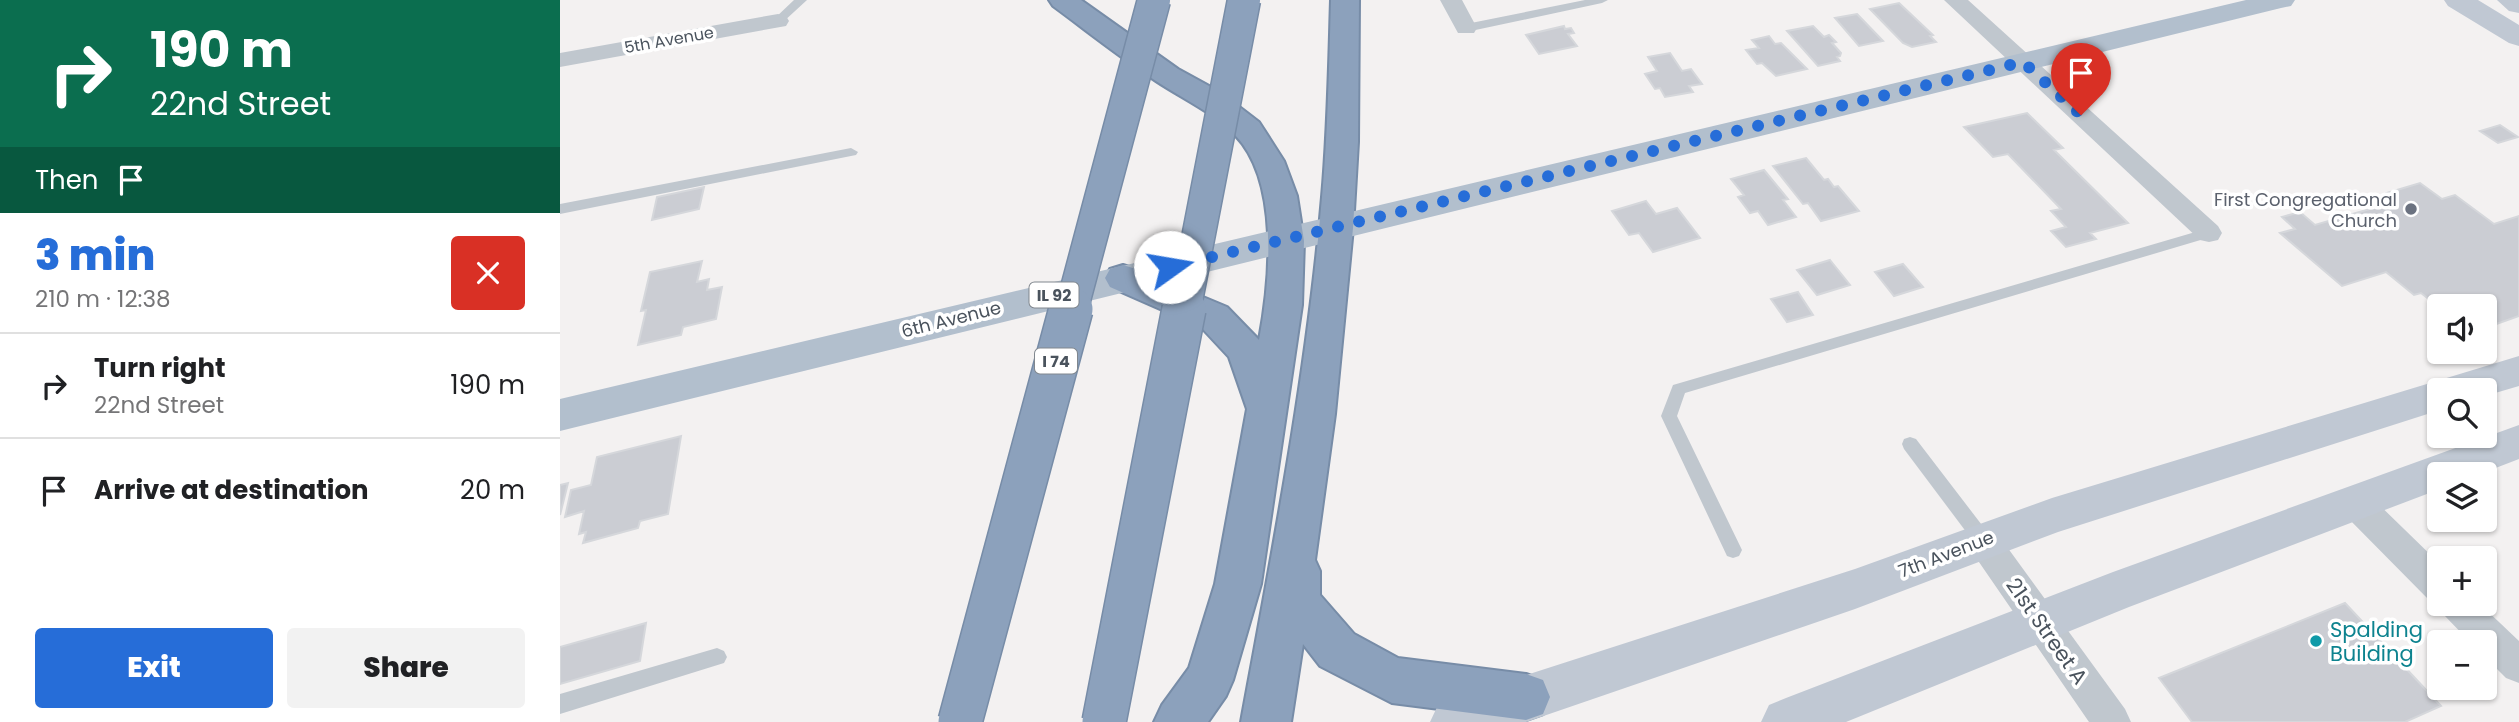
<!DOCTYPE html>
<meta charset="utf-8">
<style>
:root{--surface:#fff;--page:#f2f2f2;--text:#202124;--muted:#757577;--line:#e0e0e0;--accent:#266dd8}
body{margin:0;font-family:Poppins,sans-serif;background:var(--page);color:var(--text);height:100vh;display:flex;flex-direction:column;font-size:26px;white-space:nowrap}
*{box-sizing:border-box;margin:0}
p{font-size:23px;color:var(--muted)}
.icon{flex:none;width:38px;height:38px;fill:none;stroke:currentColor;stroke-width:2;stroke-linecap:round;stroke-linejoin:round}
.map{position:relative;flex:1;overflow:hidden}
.sheet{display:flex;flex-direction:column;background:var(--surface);width:560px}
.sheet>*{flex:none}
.guide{background:#0b6e4f;color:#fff;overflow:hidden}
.tools{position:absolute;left:1867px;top:294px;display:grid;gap:14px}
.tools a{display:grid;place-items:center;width:70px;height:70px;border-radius:7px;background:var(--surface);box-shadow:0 2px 5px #0004;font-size:35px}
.pin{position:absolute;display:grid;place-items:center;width:60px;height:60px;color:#fff;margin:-72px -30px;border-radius:50% 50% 50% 0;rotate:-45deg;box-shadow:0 0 7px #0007}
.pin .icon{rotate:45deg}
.me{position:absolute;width:77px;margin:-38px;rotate:77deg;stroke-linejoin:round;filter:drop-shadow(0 0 5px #0008)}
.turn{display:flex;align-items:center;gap:24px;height:147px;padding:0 35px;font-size:32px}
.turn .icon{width:91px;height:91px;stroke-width:2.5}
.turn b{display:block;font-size:49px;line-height:60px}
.then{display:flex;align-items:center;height:66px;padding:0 35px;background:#0003;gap:14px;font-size:26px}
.round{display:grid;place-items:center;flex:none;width:74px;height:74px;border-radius:7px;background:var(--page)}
.summary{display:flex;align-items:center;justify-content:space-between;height:119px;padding:0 35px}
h1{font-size:42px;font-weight:800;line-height:52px;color:var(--accent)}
.primary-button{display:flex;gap:14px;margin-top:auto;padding:14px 35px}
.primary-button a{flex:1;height:80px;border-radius:7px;background:var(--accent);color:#fff;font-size:28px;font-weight:800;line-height:80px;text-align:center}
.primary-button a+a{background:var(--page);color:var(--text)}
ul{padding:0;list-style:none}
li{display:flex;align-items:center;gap:21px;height:105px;padding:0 35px;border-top:2px solid var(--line)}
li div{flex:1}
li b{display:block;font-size:26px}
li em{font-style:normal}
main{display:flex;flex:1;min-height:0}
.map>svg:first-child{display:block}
.building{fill:#cbcdd3;stroke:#d5d7db;stroke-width:2}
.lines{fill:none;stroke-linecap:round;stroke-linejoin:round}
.highway-casing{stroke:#778ca7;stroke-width:4}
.lane{fill:#c0c7ce;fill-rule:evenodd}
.street{fill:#c0c7ce;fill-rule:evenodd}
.secondary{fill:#c0c8d3;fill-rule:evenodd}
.primary{fill:#b2bfcd;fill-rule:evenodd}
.highway{fill:#8ca1bc;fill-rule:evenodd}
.highway-bridge-far1-casing{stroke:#778ca7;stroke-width:35;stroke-linecap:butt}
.highway-bridge-casing{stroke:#778ca7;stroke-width:46;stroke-linecap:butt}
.highway-bridge-far1{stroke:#8ca1bc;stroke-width:32}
.highway-bridge{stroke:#8ca1bc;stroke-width:43}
.route{stroke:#266dd8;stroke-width:12;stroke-dasharray:0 21.6}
.worship-dot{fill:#6b7280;stroke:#fff;stroke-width:2.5}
.culture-dot{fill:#0f9aa8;stroke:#fff;stroke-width:2.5}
.labels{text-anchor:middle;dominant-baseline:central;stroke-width:7;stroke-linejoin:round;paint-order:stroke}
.far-street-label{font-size:16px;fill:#4a535d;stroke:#fff}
.shield{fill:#fff;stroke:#80878e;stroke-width:2}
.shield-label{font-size:16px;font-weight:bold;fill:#4a535d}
.worship-label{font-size:18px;fill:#5b616d;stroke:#fff;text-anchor:end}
.street-label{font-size:18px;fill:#4a535d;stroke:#fff}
.near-culture-label{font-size:21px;fill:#0d838f;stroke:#fff;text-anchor:start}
.near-street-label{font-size:21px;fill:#4a535d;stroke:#fff}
</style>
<main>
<section class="sheet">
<div class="guide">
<div class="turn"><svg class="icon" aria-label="right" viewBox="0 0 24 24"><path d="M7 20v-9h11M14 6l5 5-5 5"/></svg><div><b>190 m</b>22nd Street</div></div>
<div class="then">Then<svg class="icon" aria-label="arrive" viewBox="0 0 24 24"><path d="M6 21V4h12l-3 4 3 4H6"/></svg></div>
</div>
<div class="summary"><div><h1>3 min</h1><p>210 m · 12:38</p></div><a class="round" style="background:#d93025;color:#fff"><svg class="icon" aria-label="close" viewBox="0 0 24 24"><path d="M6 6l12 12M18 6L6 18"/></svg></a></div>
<ul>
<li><svg class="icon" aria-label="right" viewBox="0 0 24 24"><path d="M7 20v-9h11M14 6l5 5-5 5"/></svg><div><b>Turn right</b><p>22nd Street</p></div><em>190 m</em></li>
<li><svg class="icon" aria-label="arrive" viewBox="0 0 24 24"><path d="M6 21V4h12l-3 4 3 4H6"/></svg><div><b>Arrive at destination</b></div><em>20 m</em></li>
</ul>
<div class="primary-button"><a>Exit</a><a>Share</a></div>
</section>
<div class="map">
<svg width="1959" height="722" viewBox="0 0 1959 722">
<rect width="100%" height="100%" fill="#f3f1f1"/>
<!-- building -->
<path class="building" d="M 1339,3 L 1373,35 L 1370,36 L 1376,42 L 1352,47 L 1343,43 L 1310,9 Z
M 1297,14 L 1323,41 L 1299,46 L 1275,18 Z
M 1004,26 L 1005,29 L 1011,28 L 1014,33 L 1008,34 L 1017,46 L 979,54 L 966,35 Z
M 1253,26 L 1264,37 L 1269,35 L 1276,42 L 1272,43 L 1281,53 L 1280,56 L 1277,57 L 1280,61 L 1258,66 L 1227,31 Z
M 1209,36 L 1215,44 L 1221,43 L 1247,69 L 1216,76 L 1202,63 L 1197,64 L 1186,50 L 1199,48 L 1192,40 Z
M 1110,53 L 1122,71 L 1131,69 L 1142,84 L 1129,86 L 1133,92 L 1105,97 L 1100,88 L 1095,89 L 1085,74 L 1097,71 L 1088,57 Z
M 1467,113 L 1503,148 L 1494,150 L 1568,223 L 1530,233 L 1536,239 L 1506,247 L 1491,231 L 1506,227 L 1491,211 L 1501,209 L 1448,154 L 1433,157 L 1404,127 Z
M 1940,125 L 1958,137 L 1938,143 L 1920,131 Z
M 1246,158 L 1264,180 L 1268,179 L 1274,187 L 1278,186 L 1299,211 L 1261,221 L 1248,203 L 1243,204 L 1213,166 Z
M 1204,170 L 1228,199 L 1223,200 L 1236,217 L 1208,225 L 1198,211 L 1190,213 L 1178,197 L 1184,195 L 1171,179 Z
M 1860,183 L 1882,199 L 1895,195 L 1934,224 L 1959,216 L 1959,316 L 1925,328 L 1925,306 L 1880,308 L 1861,293 L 1854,295 L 1826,272 L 1782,286 L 1720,233 L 1735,229 L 1722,217 L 1740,212 L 1755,225 L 1837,201 L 1827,193 Z
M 144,187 L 139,209 L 92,220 L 97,197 Z
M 1086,201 L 1096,214 L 1117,208 L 1140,238 L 1093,252 L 1079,233 L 1069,235 L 1052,211 Z
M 1270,260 L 1290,285 L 1257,295 L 1237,270 Z
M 142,261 L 137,282 L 149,279 L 147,290 L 162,287 L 156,319 L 123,327 L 121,335 L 78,345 L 86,310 L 81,311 L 90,272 Z
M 1343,264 L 1363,287 L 1334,296 L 1315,272 Z
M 1238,292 L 1253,315 L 1227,322 L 1211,299 Z
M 121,436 L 108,514 L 80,521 L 78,528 L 23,543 L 26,532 L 19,534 L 24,511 L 5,517 L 11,490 L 31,485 L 37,457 Z
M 8,483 L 0,515 L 0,485 Z
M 1785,603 L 1881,706 L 1845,722 L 1632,722 L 1599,678 Z
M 86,623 L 80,661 L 0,684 L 0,647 Z"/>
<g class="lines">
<defs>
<path id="highway" d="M 489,0 L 521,0 L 618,69 L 660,92 L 699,122 L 724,161 L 737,196 L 744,241 L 742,305 L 701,584 L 673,680 L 666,696 L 648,722 L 594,722 L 602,705 L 629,668 L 655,584 L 687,409 L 669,357 L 641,327 L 550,287 L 545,278 L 550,269 L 563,265 L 576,269 L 667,307 L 699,340 C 710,282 720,181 675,135 C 653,112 623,99 596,81 C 561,58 527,31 493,6 Z
M 771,0 L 799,0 L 798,142 L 793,228 L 775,414 L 755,560 L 760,571 L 760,595 L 794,634 L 838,658 L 966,674 L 983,680 L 990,697 L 983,714 L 966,720 L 832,703 L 760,666 L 743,644 L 731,722 L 681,722 C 713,548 747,373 762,197 C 768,131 769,66 771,0 Z"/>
</defs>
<!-- highway casing -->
<use href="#highway" class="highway-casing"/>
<!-- lane -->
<path class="lane" d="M 234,0 L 247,0 L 222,23 L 214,23 L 214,19 Z
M 1025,0 L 1048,0 L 1042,3 L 906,32 L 900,28 L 906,24 Z
M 291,148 L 298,152 L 296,155 L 0,214 L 0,204 Z
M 1649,228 L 1656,233 L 1654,236 L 1125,393 L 1117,416 L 1182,550 L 1179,556 L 1173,558 L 1167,556 L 1101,416 L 1113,385 Z
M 1350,437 L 1356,439 L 1428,533 L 1431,539 L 1428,545 L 1422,547 L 1416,545 L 1344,449 L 1342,444 L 1344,439 Z
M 157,648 L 164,651 L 167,657 L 164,663 L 0,714 L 0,694 Z"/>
<!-- street -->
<path class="street" d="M 880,0 L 902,0 L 917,28 L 914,33 L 898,33 Z
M 1384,0 L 1408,0 L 1658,226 L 1662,233 L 1658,240 L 1649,242 L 1640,240 Z
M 218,14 L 226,16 L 229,21 L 226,26 L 0,67 L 0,53 Z
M 1795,489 L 1807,493 L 1880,564 L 1880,604 L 1920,604 L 1959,641 L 1959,683 L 1946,678 L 1925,657 L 1925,642 L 1910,642 L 1884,615 L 1879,603 L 1868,599 L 1783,513 L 1778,503 L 1783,493 Z
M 1422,524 L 1434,529 L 1565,709 L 1571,722 L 1529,722 L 1410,549 L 1405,539 L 1410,529 Z"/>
<!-- secondary -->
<path class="secondary" d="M 1884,0 L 1918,0 L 1959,25 L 1959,46 L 1949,43 L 1888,6 Z
M 1937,0 L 1959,0 L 1959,13 L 1949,11 Z
M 1959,356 L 1959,386 L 1925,396 L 1925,390 L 1880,390 L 1880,410 L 1498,532 L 1295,609 L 966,722 L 870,722 L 878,705 L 895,698 L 1295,569 L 1492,498 Z
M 1959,425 L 1959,459 L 1920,474 L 1880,474 L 1880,489 L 1569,607 L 1286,722 L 1201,722 L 1209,705 L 1226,698 L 1553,572 Z"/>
<!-- primary -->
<path class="primary" d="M 1686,0 L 1735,0 L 1731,6 L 1721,8 L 0,431 L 0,399 Z"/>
<!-- highway -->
<use href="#highway" class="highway"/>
<defs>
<path id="highway-bridge-far1" d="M 511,311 L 594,0
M 624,311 L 684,0"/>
<path id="highway-bridge" d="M 400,722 L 511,309
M 544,722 L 624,309"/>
</defs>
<!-- highway-bridge-far1 casing -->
<use href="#highway-bridge-far1" class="highway-bridge-far1-casing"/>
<!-- highway-bridge casing -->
<use href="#highway-bridge" class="highway-bridge-casing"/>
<!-- highway-bridge-far1 -->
<use href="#highway-bridge-far1" class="highway-bridge-far1"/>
<!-- highway-bridge -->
<use href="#highway-bridge" class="highway-bridge"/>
</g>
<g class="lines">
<!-- route -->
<path class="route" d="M 610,267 L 1463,62 L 1521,115"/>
</g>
<!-- markers -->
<circle class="worship-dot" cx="1851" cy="209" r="7"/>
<circle class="culture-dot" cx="1756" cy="641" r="7"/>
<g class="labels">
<!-- far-street labels -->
<g class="far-street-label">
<text transform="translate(109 40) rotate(-10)">5th Avenue</text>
</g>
<!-- shield labels -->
<g class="shield">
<rect x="469.5" y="282.5" width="49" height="25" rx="5"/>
<rect x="475" y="348.5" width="42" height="25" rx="5"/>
</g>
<g class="shield-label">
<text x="494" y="295">IL 92</text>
<text x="496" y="361">I 74</text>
</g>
<!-- worship labels -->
<g class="worship-label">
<text x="1837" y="199">First Congregational<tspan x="1837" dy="21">Church</tspan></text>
</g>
<!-- street labels -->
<g class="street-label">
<text transform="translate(391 319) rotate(-14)">6th Avenue</text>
<text transform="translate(1386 554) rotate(-21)">7th Avenue</text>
</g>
<!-- near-culture labels -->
<g class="near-culture-label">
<text x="1770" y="629">Spalding<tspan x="1770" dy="24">Building</tspan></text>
</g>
<!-- near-street labels -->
<g class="near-street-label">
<text transform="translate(1487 631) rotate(55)">21st Street A</text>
</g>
</g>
</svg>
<div class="tools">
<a><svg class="icon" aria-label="sound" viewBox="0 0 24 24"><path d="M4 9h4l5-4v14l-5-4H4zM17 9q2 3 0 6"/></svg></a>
<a><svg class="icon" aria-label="search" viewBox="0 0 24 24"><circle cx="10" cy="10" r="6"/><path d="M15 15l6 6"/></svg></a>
<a><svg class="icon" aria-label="layers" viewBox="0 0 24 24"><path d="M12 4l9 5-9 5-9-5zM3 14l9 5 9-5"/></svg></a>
<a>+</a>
<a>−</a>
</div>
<div class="pin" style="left:1521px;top:115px;background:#d93025"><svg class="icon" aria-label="arrive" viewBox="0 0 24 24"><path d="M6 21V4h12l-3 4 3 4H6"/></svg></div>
<svg class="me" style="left:610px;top:267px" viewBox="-20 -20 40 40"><circle r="19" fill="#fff"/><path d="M0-13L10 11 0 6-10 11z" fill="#266dd8"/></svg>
</div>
</main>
